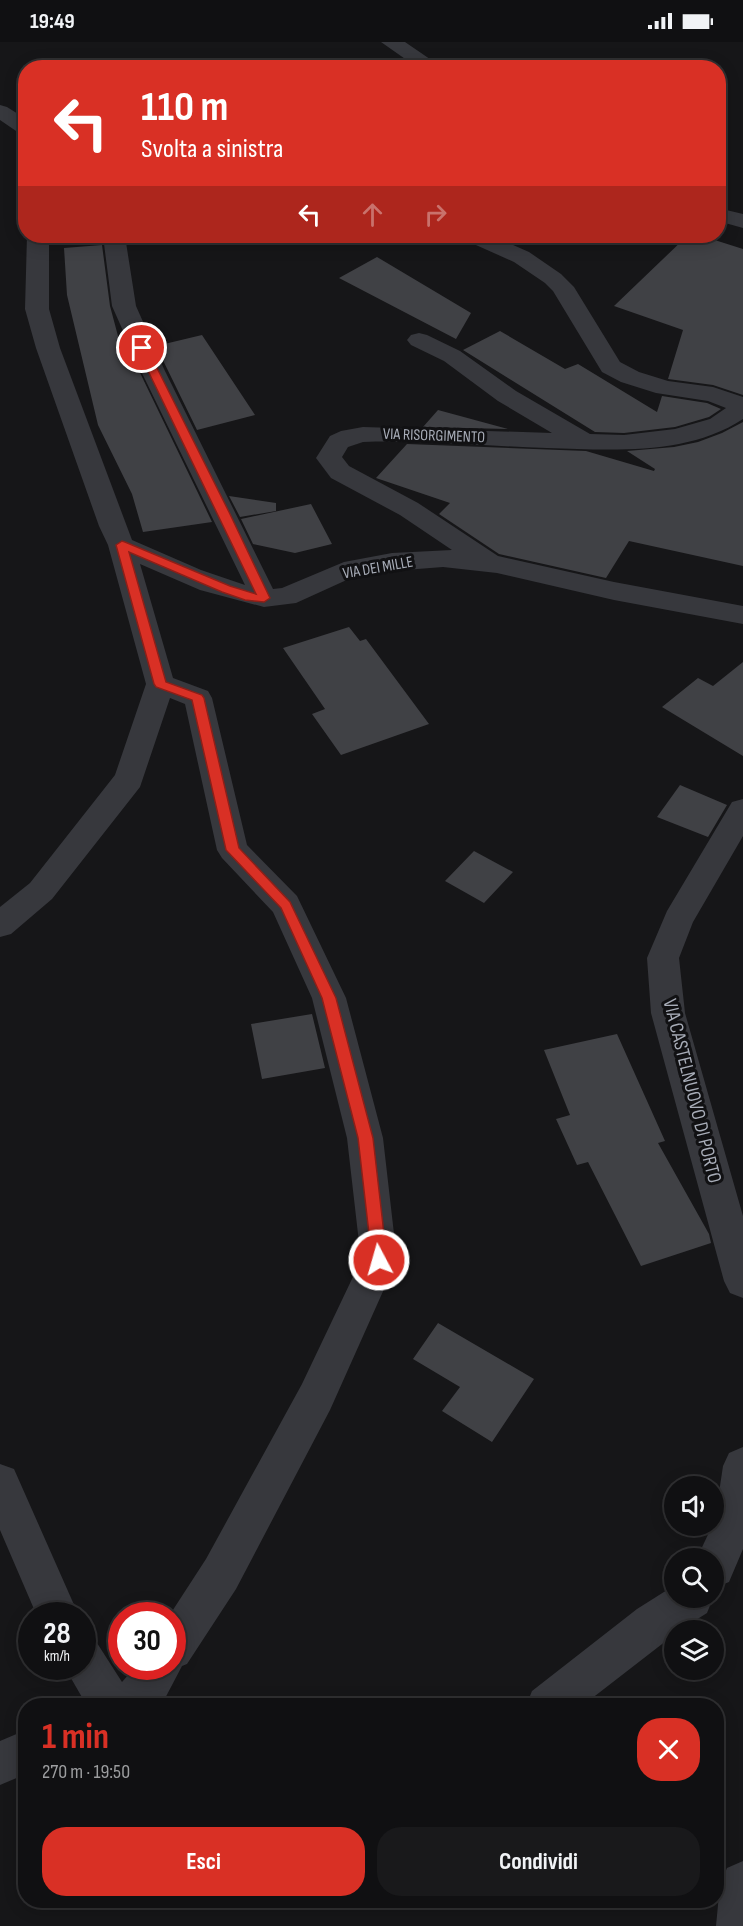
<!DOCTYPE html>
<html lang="it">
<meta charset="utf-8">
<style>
:root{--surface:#101012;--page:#19191b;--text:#f1f3f6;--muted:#9c9d9f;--line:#303032;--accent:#d93025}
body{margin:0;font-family:"Sofia Sans Condensed",sans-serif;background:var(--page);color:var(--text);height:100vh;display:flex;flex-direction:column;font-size:22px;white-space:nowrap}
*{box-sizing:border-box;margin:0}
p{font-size:20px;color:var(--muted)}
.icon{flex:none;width:33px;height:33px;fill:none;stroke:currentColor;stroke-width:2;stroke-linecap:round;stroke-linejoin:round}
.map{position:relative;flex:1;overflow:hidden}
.drawer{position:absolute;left:18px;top:1656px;width:706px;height:210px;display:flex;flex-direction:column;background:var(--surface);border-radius:24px;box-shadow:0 3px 15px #0003,0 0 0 2px var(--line)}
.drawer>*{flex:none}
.hud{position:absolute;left:18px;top:18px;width:708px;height:183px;border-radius:24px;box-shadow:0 3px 15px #0003,0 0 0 2px var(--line);background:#d93025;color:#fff;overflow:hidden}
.buttons{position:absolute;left:664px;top:1434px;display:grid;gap:12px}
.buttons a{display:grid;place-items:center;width:60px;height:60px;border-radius:50%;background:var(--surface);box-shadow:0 3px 15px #0003,0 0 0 2px var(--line);font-size:30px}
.speed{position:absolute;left:18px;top:1560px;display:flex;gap:12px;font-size:30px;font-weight:700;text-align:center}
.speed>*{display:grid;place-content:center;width:78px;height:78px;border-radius:50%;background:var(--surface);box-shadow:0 3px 15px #0003,0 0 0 2px var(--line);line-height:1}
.speed small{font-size:15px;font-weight:400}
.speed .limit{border:9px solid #d22;background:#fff;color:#111}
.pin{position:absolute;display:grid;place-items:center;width:51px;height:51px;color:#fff;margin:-26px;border:3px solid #fff;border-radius:50%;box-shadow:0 2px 6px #0007}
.me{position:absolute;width:66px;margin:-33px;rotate:354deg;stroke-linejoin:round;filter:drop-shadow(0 0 4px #0008)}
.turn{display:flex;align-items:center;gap:21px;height:126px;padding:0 24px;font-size:27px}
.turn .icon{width:78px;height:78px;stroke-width:2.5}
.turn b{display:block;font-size:42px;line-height:51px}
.lanes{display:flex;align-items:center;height:57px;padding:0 24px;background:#0003;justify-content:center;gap:30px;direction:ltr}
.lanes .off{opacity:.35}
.round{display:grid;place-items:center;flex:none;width:63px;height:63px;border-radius:24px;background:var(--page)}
.head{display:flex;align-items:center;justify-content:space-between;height:102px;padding:0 24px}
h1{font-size:36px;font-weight:700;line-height:45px;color:var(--accent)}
.button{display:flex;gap:12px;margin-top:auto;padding:12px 24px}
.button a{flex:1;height:69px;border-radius:24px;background:var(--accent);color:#fff;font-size:24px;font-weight:700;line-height:69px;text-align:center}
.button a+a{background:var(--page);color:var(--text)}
.status{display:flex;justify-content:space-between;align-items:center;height:42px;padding:0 30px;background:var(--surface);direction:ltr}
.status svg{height:16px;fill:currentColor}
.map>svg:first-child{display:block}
.building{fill:#404145}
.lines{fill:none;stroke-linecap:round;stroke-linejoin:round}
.minor{fill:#37383d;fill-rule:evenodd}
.tertiary{fill:#37383d;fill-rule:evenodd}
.route{fill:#d93025;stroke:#8d1f18;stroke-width:1.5}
.labels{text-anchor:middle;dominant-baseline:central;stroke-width:6;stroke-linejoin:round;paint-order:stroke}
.far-street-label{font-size:16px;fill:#a8adb8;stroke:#111113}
.street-label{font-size:20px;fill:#a8adb8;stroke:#111113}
</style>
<div class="status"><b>19:49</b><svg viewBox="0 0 49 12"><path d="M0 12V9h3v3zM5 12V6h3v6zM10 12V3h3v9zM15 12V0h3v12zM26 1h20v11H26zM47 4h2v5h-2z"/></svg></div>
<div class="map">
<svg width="743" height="1884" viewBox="0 0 743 1884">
<rect width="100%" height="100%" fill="#161618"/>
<!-- building -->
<path class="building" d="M 687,194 L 702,194 L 743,207 L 743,353 L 713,343 L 668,337 L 683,288 L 614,264 Z
M 102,203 L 110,264 L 122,309 L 128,308 L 130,310 L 212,480 L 143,490 L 132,452 L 98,383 L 67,253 L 64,206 Z
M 377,215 L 471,271 L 456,297 L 339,236 Z
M 500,289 L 565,327 L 578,322 L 657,370 L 662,354 L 707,361 L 721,367 L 709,375 L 675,385 L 624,391 L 595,390 L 463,308 Z
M 202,293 L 255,373 L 197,388 L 156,304 Z
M 438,368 L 508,387 L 423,385 Z
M 743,380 L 743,524 L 629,499 L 606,536 L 499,512 L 439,472 L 450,461 L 376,436 L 407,402 L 586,409 L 654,429 L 655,427 L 627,409 L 674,405 L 698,400 L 722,391 Z
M 229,454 L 276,461 L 276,469 L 240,475 Z
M 311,462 L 332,502 L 295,511 L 253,502 L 241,477 Z
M 349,585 L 360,599 L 366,597 L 429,682 L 341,713 L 312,672 L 325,667 L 283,606 Z
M 743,620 L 743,714 L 662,665 L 698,636 L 713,644 Z
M 680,743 L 727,763 L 708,795 L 657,775 Z
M 474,809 L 513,830 L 484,861 L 445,839 Z
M 312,972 L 325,1026 L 262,1037 L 251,982 Z
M 617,992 L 665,1099 L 658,1101 L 709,1192 L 711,1201 L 641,1224 L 588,1120 L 577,1123 L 556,1077 L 570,1073 L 544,1008 Z
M 438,1281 L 534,1337 L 492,1400 L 442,1369 L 460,1345 L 413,1317 Z"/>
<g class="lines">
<!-- minor -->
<path class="minor" d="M 0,63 L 7,65 L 26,77 L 26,93 L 19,91 L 0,78 Z
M 27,194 L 49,194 L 49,267 L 60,306 L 132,498 L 201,528 L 245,543 L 140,327 L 112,264 L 103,194 L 125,194 L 136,264 L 164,327 L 273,547 L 282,546 L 344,520 L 392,511 L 452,508 L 400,473 L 331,436 L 316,416 L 330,394 L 341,389 L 363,385 L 552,391 L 498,359 L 444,319 L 411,303 L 407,298 L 411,293 L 419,291 L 427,293 L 460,309 L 516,349 L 590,392 L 624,393 L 675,387 L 710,377 L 726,366 L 708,359 L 656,351 L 621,340 L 602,330 L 553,249 L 545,241 L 514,220 L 467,199 L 464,194 L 493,194 L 529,210 L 561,232 L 574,245 L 620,320 L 639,330 L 668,339 L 713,345 L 743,355 L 743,377 C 687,414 611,408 547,406 C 486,404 424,398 363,400 L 348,405 L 342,415 L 349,424 L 418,461 L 498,514 L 614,540 L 743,564 L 743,582 L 614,558 L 497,531 L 443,525 L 392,529 L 351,536 L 296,561 L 264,565 L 200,548 L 140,522 L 173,636 L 208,649 L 212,656 L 247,803 L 297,854 L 346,956 L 383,1096 L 397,1218 L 330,1368 L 236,1547 L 187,1622 L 182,1624 L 161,1664 L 87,1664 L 64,1624 L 82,1624 L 82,1595 L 97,1601 L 122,1640 L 136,1624 L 172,1624 L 172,1574 L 169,1574 L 206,1517 L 302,1342 L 361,1218 L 347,1096 L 312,956 L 273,870 L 222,816 L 217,808 L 185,662 L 170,656 L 140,745 L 52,857 L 11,892 L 0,895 L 0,865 L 30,841 L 115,733 L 146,642 L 108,503 L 99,484 L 36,306 L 25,267 Z
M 743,757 L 743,794 L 693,880 L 679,916 L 685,971 L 743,1174 L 743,1256 L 730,1251 L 724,1239 L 651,971 L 647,916 L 667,869 L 732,760 Z
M 743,1405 L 743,1507 L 729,1540 L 714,1546 L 714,1516 L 697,1516 L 712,1484 L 714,1484 L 723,1424 L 729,1411 Z
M 0,1422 L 14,1427 L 79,1574 L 37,1574 L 0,1488 Z
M 675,1543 L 675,1556 L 713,1556 L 707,1571 L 680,1588 L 675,1588 L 675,1592 L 582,1664 L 526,1664 L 532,1649 L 637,1567 Z
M 26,1688 L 26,1732 L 0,1743 L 0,1699 Z
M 743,1819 L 743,1884 L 716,1884 L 720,1842 L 727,1826 Z"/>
<!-- tertiary -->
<path class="tertiary" d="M 381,0 L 405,0 L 443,26 L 418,26 Z
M 718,166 L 743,172 L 743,186 L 718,179 Z"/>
</g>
<!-- route -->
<path class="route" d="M 142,303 L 147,306 L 229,470 L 270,556 L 264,560 L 245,558 L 222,550 L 129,510 L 166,640 L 202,653 L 204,656 L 239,806 L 290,860 L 336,956 L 373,1096 L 387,1218 L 385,1223 L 379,1225 L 374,1223 L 372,1218 L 358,1096 L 322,956 L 281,866 L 226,808 L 192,658 L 156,645 L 154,642 L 116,503 L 122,499 L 125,500 L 230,544 L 256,552 L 137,306 Z"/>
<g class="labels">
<!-- far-street labels -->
<g class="far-street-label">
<text transform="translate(434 394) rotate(2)">VIA RISORGIMENTO</text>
<text transform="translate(378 526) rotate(-10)">VIA DEI MILLE</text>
</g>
<!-- street labels -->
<g class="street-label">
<text transform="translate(692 1049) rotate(76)">VIA CASTELNUOVO DI PORTO</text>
</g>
</g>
</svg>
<div class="buttons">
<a><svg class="icon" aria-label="sound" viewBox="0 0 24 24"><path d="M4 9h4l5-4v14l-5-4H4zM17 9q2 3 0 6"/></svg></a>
<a><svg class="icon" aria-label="search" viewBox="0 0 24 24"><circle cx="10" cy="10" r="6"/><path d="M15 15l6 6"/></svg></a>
<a><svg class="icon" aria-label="layers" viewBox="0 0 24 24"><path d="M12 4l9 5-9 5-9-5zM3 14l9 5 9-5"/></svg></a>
</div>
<div class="speed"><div>28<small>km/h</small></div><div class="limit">30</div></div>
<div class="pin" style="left:142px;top:306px;background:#d93025"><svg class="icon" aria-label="arrive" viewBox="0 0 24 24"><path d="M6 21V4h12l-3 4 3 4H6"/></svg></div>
<svg class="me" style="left:379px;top:1218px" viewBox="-20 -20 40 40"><circle r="17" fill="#d93025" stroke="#fff" stroke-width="3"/><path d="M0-11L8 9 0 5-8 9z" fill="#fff"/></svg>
<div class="hud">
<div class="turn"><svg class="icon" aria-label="left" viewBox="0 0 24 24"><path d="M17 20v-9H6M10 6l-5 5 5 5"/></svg><div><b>110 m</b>Svolta a sinistra</div></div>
<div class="lanes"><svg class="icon" aria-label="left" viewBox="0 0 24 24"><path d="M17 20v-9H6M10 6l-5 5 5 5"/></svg><svg class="icon off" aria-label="ahead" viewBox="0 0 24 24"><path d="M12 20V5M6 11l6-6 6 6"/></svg><svg class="icon off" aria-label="right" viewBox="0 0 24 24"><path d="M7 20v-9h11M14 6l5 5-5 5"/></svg></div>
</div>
<section class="drawer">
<div class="head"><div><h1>1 min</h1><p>270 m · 19:50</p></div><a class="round" style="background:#d93025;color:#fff"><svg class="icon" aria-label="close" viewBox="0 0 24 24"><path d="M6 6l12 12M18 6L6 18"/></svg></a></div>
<div class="button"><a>Esci</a><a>Condividi</a></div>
</section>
</div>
